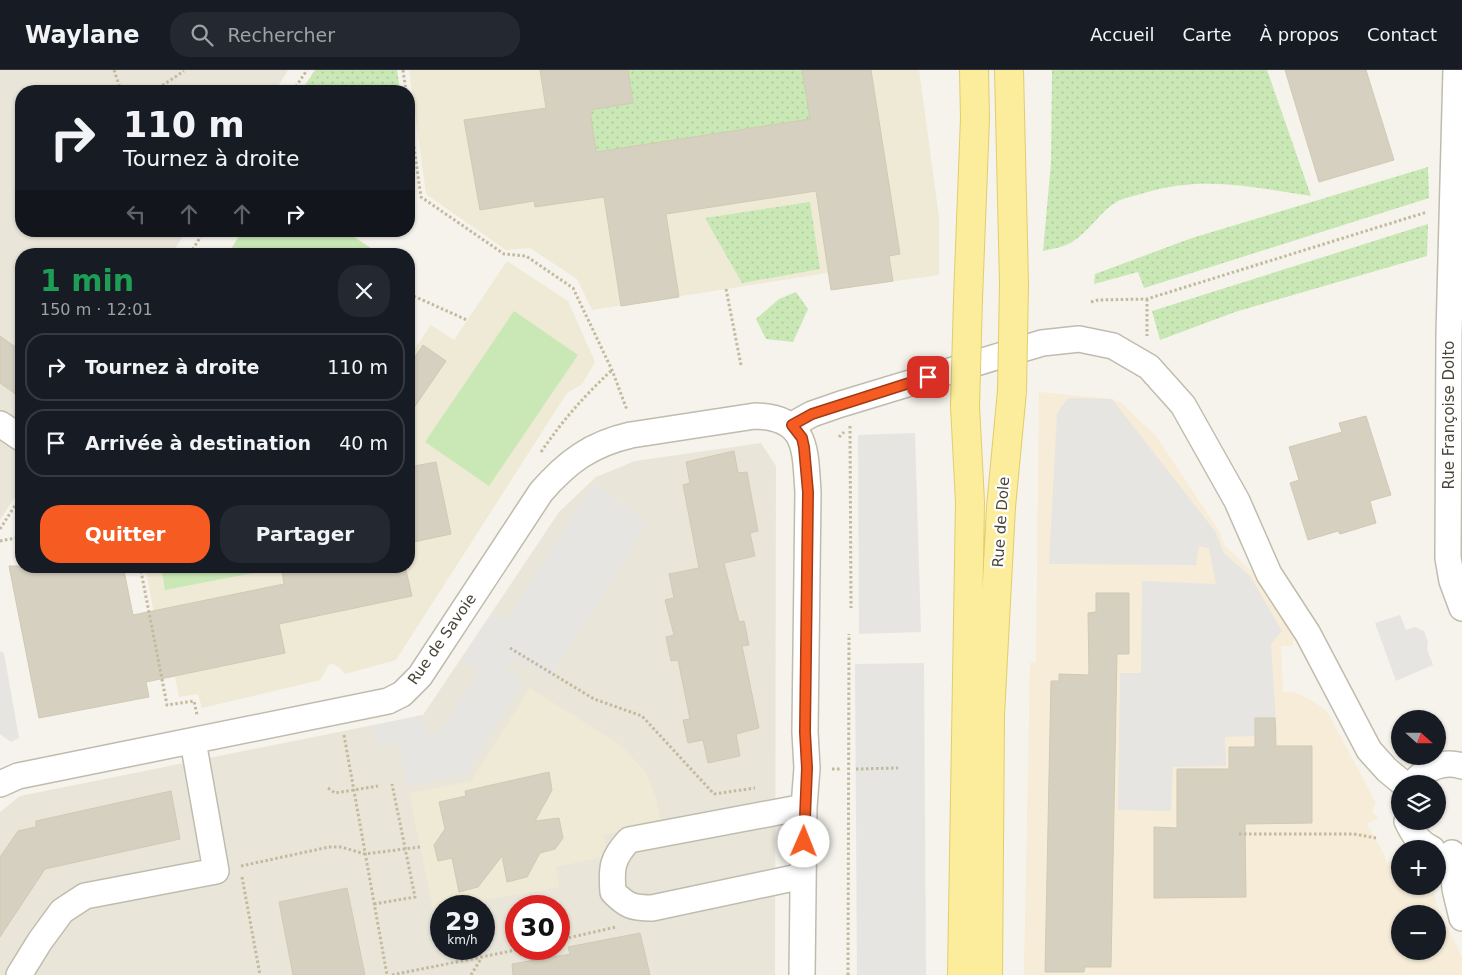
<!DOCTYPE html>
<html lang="fr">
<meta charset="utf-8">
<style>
:root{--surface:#171b24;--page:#242831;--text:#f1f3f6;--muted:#9ea1a6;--line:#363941;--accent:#f65b21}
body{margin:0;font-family:"DejaVu Sans",sans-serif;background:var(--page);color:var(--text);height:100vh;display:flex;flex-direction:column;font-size:19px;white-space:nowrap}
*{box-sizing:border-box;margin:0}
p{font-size:16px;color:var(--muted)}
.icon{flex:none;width:28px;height:28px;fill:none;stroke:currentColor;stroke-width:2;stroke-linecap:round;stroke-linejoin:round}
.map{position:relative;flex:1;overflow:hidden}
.drawer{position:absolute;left:15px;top:178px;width:400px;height:325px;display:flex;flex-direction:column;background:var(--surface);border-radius:20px;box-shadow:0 1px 4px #0004}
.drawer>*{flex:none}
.guide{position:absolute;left:15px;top:15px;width:400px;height:152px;border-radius:20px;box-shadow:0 1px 4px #0004;background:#171b24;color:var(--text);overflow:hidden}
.needle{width:32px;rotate:111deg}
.tools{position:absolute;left:1391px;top:640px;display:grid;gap:10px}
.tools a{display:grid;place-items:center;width:55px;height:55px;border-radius:50%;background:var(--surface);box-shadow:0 1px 4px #0004;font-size:25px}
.speed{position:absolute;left:430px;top:825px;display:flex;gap:10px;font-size:25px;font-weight:700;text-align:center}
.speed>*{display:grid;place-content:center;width:65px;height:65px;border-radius:50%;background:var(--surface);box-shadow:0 1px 4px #0004;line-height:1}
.speed small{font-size:12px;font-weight:400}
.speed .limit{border:8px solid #d22;background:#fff;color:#111}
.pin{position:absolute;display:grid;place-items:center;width:42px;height:42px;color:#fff;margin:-21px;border-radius:10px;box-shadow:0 2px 8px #0006}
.me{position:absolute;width:55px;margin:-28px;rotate:1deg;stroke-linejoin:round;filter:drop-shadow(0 0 4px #0008)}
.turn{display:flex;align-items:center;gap:18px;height:105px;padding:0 25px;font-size:22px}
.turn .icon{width:65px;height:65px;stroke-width:2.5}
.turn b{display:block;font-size:35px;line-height:42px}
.lanes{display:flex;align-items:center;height:48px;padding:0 25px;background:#0003;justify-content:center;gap:25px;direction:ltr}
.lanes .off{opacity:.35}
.round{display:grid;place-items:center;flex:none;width:52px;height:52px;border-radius:20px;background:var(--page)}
.headline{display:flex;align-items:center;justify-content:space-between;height:85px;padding:0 25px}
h1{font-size:30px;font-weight:800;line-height:38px;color:#1e9e55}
.cta{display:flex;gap:10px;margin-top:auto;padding:10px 25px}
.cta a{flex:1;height:58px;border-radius:20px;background:var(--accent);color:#fff;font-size:20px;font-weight:800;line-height:58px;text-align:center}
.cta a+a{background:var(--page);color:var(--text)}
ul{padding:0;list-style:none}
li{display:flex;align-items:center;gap:15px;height:68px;margin:0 10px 8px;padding:0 15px;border:2px solid var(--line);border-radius:20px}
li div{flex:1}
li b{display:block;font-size:19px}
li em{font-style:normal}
header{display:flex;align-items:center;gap:30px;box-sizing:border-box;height:70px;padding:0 25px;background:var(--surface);border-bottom:1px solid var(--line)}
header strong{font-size:24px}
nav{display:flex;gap:28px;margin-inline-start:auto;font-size:18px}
.search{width:350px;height:45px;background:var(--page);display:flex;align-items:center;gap:12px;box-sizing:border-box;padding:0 18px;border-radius:20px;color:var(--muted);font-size:19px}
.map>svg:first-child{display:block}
.residential{fill:#e9e6d9;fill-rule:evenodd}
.commercial{fill:#f6ecd7;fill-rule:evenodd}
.education{fill:#eeead5}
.grass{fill:url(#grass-dots)}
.pitch{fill:#cae8b5}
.parking{fill:#e7e5e2}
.building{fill:#d6d0c0;stroke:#d1c9b3}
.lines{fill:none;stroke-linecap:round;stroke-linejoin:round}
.minor-casing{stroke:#c0bcad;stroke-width:28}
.major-casing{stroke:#e2cd6b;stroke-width:30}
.path{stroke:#c2ba9e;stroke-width:3;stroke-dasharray:2.5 2.5;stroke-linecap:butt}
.minor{stroke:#fff;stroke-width:25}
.major{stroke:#fced9c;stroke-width:28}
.major-bridge-casing{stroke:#e2cd6b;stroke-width:30;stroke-linecap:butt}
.major-bridge{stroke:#fced9c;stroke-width:28}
.route-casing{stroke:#a03b15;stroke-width:12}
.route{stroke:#f65b21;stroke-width:9}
.labels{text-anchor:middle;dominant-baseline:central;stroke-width:4.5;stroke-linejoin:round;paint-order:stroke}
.street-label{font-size:15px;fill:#494538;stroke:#fff}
</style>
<header>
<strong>Waylane</strong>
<div class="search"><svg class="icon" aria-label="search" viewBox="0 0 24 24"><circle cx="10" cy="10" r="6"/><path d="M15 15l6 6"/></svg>Rechercher</div>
<nav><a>Accueil</a><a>Carte</a><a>À propos</a><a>Contact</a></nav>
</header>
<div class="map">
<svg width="1462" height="905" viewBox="0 0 1462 905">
<defs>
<pattern id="grass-dots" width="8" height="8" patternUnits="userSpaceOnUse" patternTransform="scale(1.25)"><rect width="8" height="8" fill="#cae8b5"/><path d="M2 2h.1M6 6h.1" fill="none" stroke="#afc89c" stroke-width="1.8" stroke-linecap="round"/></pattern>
</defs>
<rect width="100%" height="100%" fill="#f5f3eb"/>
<!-- residential -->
<path class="residential" d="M 0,0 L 288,0 L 275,21 L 21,21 L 21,161 L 186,161 L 172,184 L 21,184 L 21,418 L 0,450 Z
M 761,373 L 776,396 L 775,905 L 0,905 L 0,742 L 20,726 L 423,645 L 559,442 L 596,407 L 635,391 ZM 441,836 L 484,836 L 484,879 L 441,879 ZM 516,836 L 559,836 L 559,879 L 516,879 Z"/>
<!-- commercial -->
<path class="commercial" d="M 1039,322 L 1112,329 L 1120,332 L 1156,366 L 1219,461 L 1225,476 L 1263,512 L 1294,570 L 1292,576 L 1281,576 L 1283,622 L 1293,622 L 1311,630 L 1327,641 L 1376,733 L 1372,741 L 1378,748 L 1367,754 L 1385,786 L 1386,792 L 1400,794 L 1400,816 L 1432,816 L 1434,820 L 1436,834 L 1462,887 L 1462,905 L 1024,905 L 1030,593 L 1036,592 ZM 1400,844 L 1438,844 L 1438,881 L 1400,881 Z"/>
<!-- education -->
<path class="education" d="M 409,0 L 919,0 L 939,147 L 939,205 L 831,220 L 828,203 L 592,240 L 577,209 L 530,178 L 506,180 L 426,124 Z
M 507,191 L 568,231 L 595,292 L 582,314 L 567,323 L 396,590 L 345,604 L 339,597 L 330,593 L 320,610 L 202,638 L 198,624 L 179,627 L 175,606 L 166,608 L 145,496 L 409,496 L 409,287 L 431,255 L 454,270 Z
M 530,618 L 620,675 L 646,702 L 656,727 L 661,753 L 603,765 L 608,786 L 556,797 L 559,817 L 452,836 L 441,836 L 441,838 L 433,840 L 409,723 L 471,711 Z"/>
<!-- grass -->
<path class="grass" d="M 315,0 L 397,0 L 400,21 L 301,21 Z
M 628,0 L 802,0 L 810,49 L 596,82 L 590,40 L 633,33 Z
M 1052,0 L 1267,0 L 1311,126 C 1253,117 1202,105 1144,123 C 1135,126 1126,127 1118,131 C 1100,141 1090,161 1072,172 C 1064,177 1052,179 1043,181 L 1051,93 Z
M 1428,97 L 1429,128 L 1144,218 L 1138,202 L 1094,214 L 1095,204 L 1192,168 Z
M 810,132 L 820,199 L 742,213 L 705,148 Z
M 1428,154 L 1427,186 L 1235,242 L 1160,270 L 1152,241 Z
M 796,222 L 808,239 L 793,272 L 766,269 L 756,249 L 779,229 Z"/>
<!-- pitch -->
<path class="pitch" d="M 242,161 L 345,161 L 380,184 L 228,184 Z
M 514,241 L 578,285 L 489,416 L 425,372 Z
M 161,496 L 252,496 L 253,503 L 165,520 Z"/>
<!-- parking -->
<path class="parking" d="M 1068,328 L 1112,329 L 1215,461 L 1224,483 L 1250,506 L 1282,561 L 1271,574 L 1277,665 L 1225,667 L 1226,696 L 1173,697 L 1171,741 L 1118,740 L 1120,603 L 1141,603 L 1142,511 L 1216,514 L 1209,478 L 1199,476 L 1196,495 L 1049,494 L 1057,343 Z
M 915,363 L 921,562 L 859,564 L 858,365 Z
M 594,413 L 648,453 L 549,609 L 516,588 L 507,600 L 524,612 L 466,704 L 408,717 L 398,673 L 376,677 L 372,656 L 423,645 L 427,664 L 440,662 L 479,602 L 462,589 L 493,542 L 506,551 Z
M 1400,545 L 1406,560 L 1415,557 L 1424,561 L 1428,572 L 1427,579 L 1433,595 L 1396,611 L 1375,553 Z
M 0,581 L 4,583 L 19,668 L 11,672 L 0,664 Z
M 924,593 L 926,905 L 857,905 L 855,594 Z"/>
<!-- building -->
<path class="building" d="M 540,0 L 628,0 L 633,33 L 590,40 L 596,82 L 810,49 L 802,0 L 871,0 L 900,184 L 889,186 L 893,211 L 831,220 L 816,121 L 666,144 L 679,227 L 621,236 L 604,127 L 535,137 L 534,131 L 480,140 L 464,50 L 546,38 Z
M 1285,0 L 1366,0 L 1394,90 L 1319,112 Z
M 0,266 L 21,281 L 21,328 L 0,313 Z
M 423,275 L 446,291 L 409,345 L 409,296 Z
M 1366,346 L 1391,425 L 1370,431 L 1376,453 L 1340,464 L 1338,461 L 1308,470 L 1290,413 L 1299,410 L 1289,377 L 1342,362 L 1339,353 Z
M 734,381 L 738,403 L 747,402 L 758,461 L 750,463 L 755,486 L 724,493 L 739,552 L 744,551 L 749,575 L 742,576 L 759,658 L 736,664 L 740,686 L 708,693 L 703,670 L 688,673 L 683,650 L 690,649 L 678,590 L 671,591 L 666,567 L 674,565 L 665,530 L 674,528 L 669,504 L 699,498 L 683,415 L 690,413 L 686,392 Z
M 436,392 L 451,464 L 409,473 L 409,397 Z
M 9,496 L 123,496 L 133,545 L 284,514 L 281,496 L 405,496 L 412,526 L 279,554 L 285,583 L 146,612 L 149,627 L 39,648 Z
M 1096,523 L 1129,523 L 1129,584 L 1117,584 L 1111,897 L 1085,897 L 1084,902 L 1045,902 L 1051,611 L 1059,611 L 1059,604 L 1089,605 L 1088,543 L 1096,542 Z
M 1255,648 L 1275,648 L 1276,676 L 1312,676 L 1312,753 L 1245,754 L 1246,827 L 1154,828 L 1154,757 L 1177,758 L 1177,699 L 1229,699 L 1229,677 L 1255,677 Z
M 549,702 L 552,720 L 535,751 L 559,748 L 563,768 L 555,779 L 540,783 L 527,807 L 507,812 L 502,786 L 478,817 L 459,822 L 452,788 L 438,791 L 434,775 L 445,759 L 439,732 L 466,726 L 465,721 Z
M 171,721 L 180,769 L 45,799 L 0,867 L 0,787 L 18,761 L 36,757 L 36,751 Z
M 347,818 L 365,905 L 293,905 L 279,832 Z
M 640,863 L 650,905 L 513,905 L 512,894 L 570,884 L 568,877 Z"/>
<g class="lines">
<defs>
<path id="minor" d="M 1456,0 L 1449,265 L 1448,488 L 1452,511 L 1462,538
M 0,354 L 21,368
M 792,355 L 812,344 L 841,334 L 1042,273 L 1079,269 L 1113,276 L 1149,297 L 1183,335 L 1237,431 L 1269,504 L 1308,564 L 1369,680 L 1387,700 L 1404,714
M 0,714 L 18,706 L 388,631 L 402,624 L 420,606 L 541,422 C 567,392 591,374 631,365 L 755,346 C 808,347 805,380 808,422 L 805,662 L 807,698 L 804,737 L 802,905
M 1413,714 C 1425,698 1443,690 1462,696
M 1407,751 C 1413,764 1419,773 1432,779
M 1452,783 L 1455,819 L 1462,848
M 803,806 L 652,838 C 632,838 627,836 613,822 C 611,798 612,788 629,770 L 804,737
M 19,905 L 40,871 L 62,841 L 85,826 L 216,801 L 193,671"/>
<path id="major" d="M 1009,0 L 1014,214
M 968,229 L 975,48 L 974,0
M 962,905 L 970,432 L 965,336
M 988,905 L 990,645 L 1001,437 L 1012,321"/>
</defs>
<!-- minor casing -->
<use href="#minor" class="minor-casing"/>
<!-- major casing -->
<use href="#major" class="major-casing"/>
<!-- path -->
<path class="path" d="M 114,0 L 121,21
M 403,0 L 406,21
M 154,21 L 184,1
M 293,21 L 307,0
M 409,42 L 421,127 L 504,184 L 526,186 L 573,218 L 612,300 L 627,340
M 190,184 L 204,161
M 726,219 L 741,295
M 409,224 L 467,250
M 1147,229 L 1147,266
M 1091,232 L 1098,230 L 1147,229 L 1427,142
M 850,356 L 851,538
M 839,367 L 844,362
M 541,382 C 563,350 583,327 612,300
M 0,459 L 21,426
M 0,471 L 21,467
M 140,496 L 167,635 L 194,631 L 197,645
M 510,578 L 594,629 L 642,646 L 714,724
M 344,665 L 387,905
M 832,699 L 841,699
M 856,699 L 898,698
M 328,718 L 335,723 L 378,716
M 714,724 L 755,718
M 1239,764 L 1354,764 L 1376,768
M 241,796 L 329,777 L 341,777 L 365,784 L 420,777
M 242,807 L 260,905
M 374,834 L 415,827 L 392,714
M 559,870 L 616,857
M 392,905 L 521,879
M 471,905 L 482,887
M 848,905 L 849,564"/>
<!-- minor -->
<use href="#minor" class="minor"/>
<!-- major -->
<use href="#major" class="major"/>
<defs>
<path id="major-bridge" d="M 1012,321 L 1014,214
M 965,336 L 968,229"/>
</defs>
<!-- major-bridge casing -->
<use href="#major-bridge" class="major-bridge-casing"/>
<!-- major-bridge -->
<use href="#major-bridge" class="major-bridge"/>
</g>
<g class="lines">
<defs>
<path id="route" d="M 804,772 L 807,698 L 805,662 L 808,422 L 804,377 L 802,368 L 792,355 L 812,344 L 928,307"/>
</defs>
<!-- route casing -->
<use href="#route" class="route-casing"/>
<!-- route -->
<use href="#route" class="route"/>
</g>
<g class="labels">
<!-- street labels -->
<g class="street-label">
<text transform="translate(1449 345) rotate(-90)">Rue Françoise Dolto</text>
<text transform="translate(1001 452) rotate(-86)">Rue de Dole</text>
<text transform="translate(442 569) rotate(-55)">Rue de Savoie</text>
</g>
</g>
</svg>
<div class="tools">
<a><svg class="needle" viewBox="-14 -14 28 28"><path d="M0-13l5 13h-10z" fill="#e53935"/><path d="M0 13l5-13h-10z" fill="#9ea1a6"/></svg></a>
<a><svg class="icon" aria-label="layers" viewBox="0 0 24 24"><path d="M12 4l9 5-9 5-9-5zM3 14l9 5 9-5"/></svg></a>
<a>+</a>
<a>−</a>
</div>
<div class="speed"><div>29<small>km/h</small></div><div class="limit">30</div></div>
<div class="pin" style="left:928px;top:307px;background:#d93025"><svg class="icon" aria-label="arrive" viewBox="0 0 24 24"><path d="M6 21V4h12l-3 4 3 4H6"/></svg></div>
<svg class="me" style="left:804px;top:772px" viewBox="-20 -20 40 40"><circle r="19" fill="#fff"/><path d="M0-13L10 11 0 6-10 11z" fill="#f65b21"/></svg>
<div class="guide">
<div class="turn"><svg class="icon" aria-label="right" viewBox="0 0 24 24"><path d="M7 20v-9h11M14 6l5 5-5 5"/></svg><div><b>110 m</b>Tournez à droite</div></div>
<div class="lanes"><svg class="icon off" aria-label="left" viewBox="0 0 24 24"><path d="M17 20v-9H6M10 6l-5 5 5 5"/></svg><svg class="icon off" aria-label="ahead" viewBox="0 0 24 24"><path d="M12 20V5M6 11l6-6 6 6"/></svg><svg class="icon off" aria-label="ahead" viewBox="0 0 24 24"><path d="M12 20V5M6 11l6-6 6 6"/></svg><svg class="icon" aria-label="right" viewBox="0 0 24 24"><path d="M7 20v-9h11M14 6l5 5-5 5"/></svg></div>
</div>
<section class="drawer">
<div class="headline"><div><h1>1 min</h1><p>150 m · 12:01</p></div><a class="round"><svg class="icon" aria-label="close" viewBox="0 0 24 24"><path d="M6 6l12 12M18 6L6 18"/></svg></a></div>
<ul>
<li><svg class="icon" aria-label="right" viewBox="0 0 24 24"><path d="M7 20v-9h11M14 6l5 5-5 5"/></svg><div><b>Tournez à droite</b></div><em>110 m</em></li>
<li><svg class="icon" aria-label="arrive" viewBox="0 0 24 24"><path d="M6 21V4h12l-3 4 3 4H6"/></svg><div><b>Arrivée à destination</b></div><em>40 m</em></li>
</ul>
<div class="cta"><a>Quitter</a><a>Partager</a></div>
</section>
</div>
